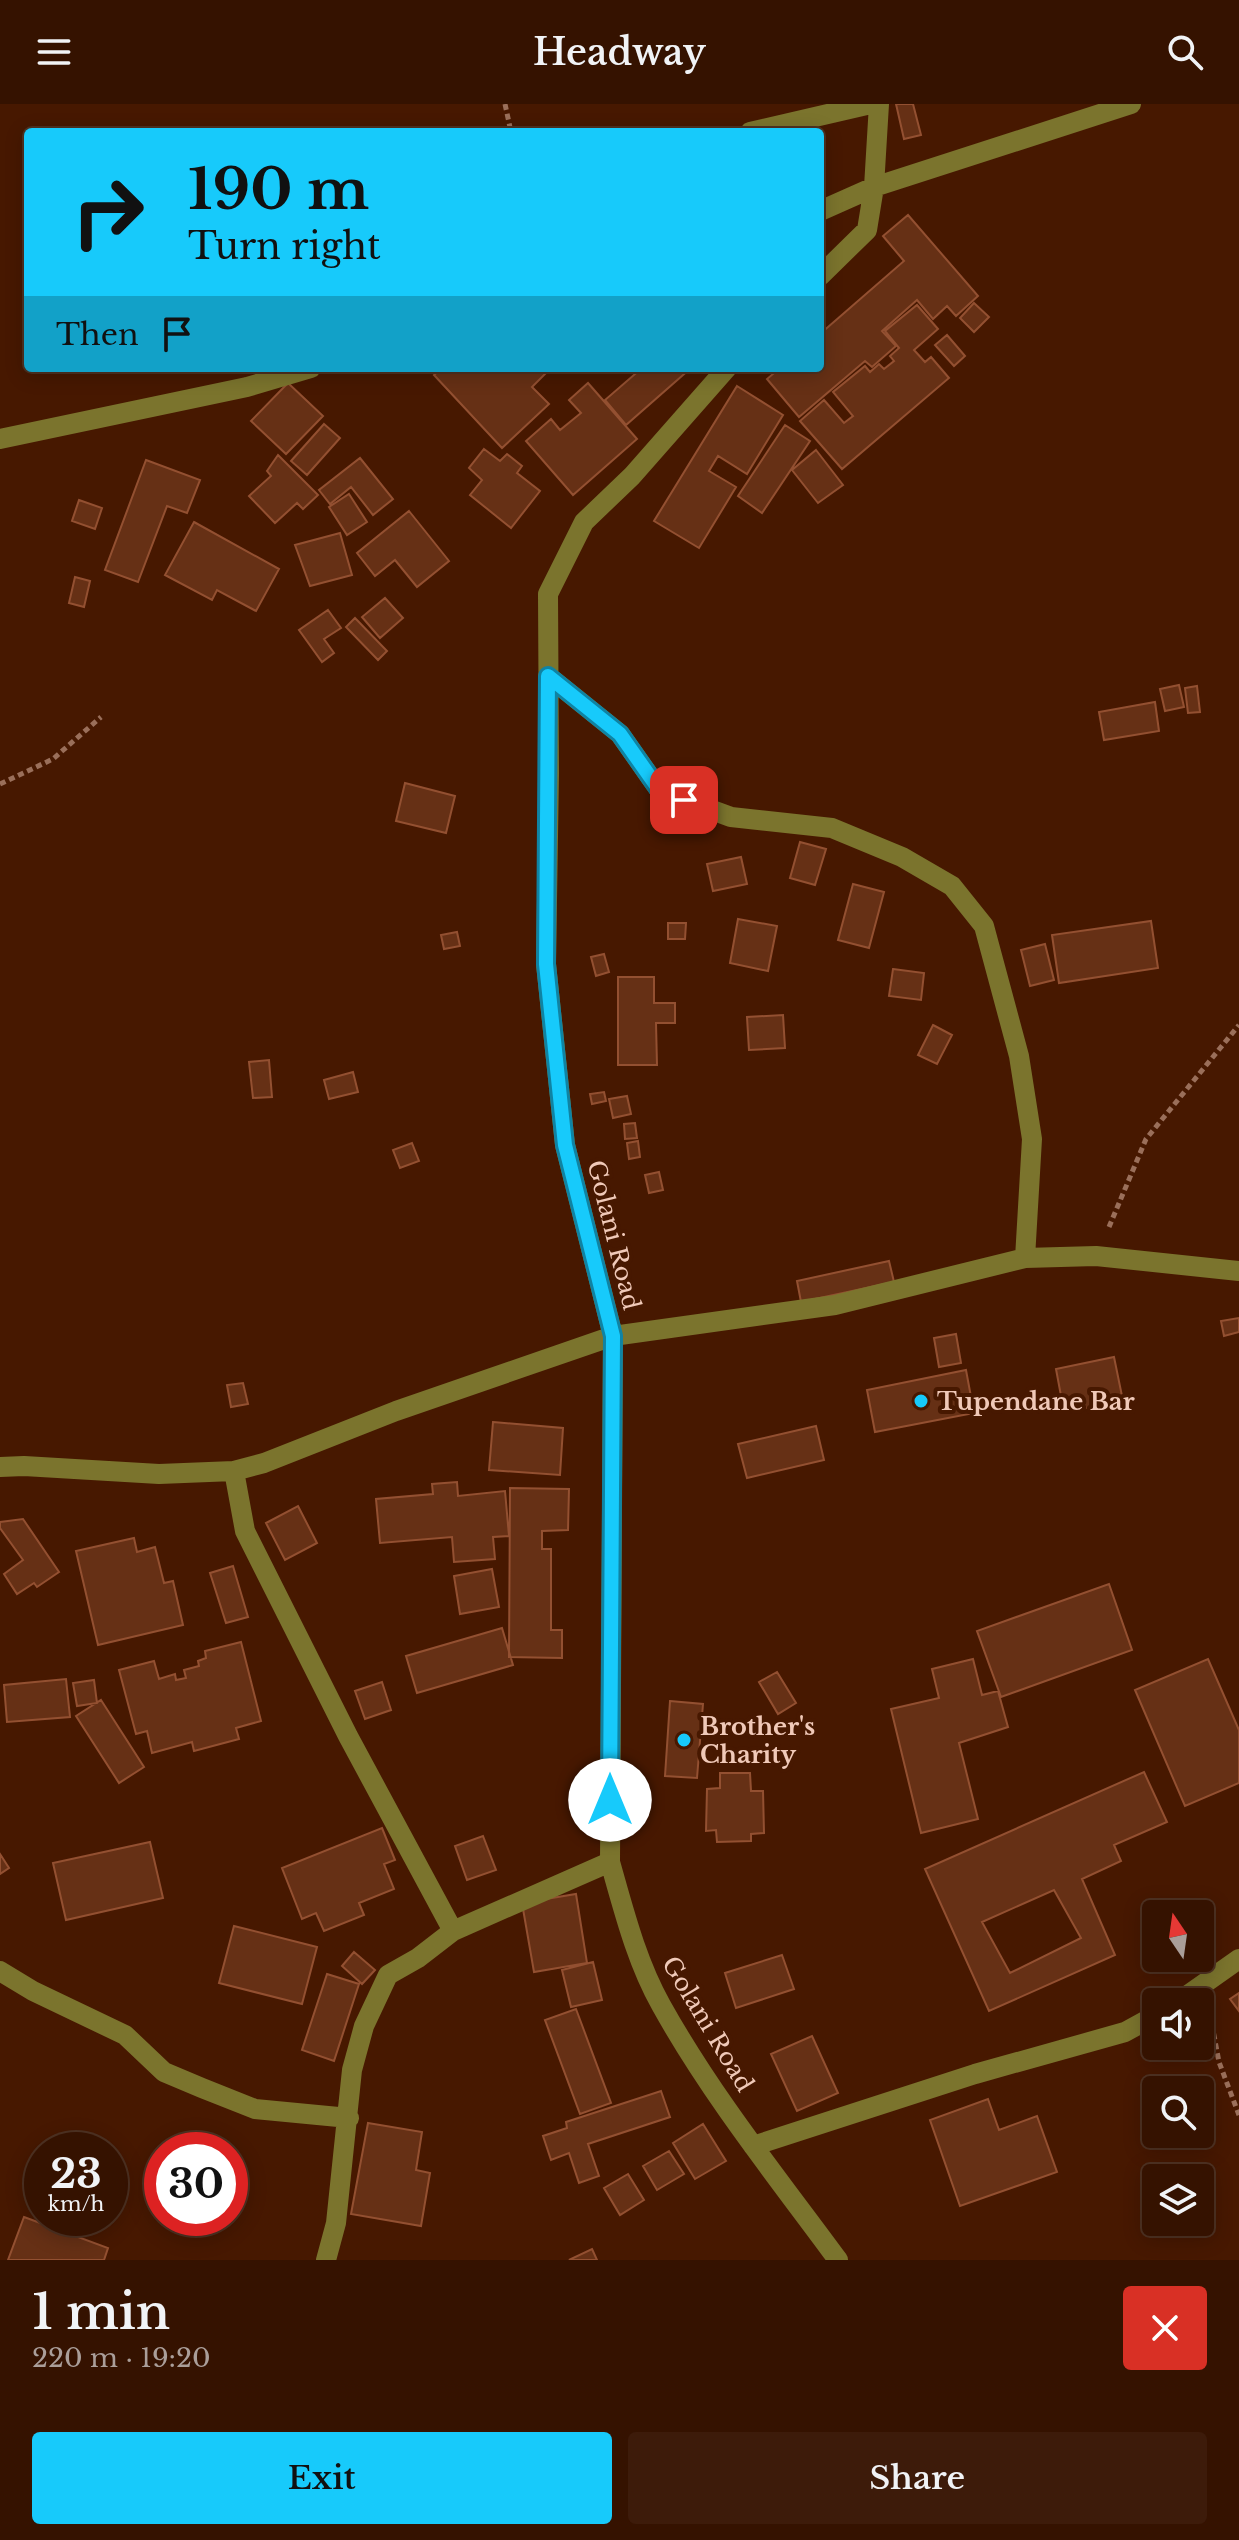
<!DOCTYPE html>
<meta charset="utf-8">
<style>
:root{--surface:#351200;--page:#3d1b0a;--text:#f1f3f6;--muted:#aa9e99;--line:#4f3222;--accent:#17cafb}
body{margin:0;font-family:"Libre Baskerville",serif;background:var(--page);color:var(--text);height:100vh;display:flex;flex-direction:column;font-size:30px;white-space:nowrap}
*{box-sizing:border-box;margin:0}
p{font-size:26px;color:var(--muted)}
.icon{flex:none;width:44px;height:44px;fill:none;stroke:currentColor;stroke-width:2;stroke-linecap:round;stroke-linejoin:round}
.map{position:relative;height:2156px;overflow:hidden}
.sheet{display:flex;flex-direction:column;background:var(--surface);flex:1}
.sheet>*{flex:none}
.hud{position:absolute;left:24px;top:24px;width:800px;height:244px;border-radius:8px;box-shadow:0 4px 20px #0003,0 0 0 2px var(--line);background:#17cafb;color:#111;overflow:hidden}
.needle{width:52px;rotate:347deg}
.controls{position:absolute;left:1142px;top:1796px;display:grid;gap:16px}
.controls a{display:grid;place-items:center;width:72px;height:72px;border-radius:8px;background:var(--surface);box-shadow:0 4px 20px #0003,0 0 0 2px var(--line);font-size:40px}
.speed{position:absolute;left:24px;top:2028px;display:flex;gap:16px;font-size:40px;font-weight:700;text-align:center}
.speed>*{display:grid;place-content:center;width:104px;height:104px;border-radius:50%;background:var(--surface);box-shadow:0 4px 20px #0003,0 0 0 2px var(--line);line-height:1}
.speed small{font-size:20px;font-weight:400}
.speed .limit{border:12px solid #d22;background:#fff;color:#111}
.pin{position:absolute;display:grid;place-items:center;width:68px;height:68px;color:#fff;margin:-34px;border-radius:16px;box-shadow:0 4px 12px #0006}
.me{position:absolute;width:88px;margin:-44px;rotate:0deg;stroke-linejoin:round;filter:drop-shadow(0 0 6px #0008)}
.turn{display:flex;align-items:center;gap:28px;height:168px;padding:0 32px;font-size:36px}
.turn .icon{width:104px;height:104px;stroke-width:2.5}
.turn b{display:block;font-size:56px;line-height:68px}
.then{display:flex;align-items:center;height:76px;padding:0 32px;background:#0003;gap:16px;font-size:30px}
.round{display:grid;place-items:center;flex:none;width:84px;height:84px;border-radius:8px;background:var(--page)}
.summary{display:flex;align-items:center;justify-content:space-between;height:136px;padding:0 32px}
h1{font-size:48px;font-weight:600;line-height:60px}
.cta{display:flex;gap:16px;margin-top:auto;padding:16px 32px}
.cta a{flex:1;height:92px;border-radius:8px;background:var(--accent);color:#111;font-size:32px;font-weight:600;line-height:92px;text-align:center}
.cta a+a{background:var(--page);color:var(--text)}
header{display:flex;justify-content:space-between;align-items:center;height:104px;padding:0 32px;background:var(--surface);font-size:36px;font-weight:600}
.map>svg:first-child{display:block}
.building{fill:#663015;stroke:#935031;stroke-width:2;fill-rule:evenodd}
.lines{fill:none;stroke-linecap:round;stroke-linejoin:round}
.path{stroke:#9a6f5a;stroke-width:5;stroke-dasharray:6 4;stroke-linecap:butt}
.minor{stroke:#7b742d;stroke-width:20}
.route-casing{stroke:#0f83a3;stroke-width:20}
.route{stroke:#17cafb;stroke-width:14}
.poi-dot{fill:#17cafb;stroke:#471800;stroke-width:3}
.labels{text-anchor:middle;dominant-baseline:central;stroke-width:8;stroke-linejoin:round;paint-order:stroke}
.street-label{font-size:24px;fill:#f0c9b8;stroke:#471800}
.poi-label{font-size:24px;font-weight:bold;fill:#f0c9b8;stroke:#471800;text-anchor:start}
</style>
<header><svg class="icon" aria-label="menu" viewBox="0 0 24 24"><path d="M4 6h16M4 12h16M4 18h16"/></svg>Headway<svg class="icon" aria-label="search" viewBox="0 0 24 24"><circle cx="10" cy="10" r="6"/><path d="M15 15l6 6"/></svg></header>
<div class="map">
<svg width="1239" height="2156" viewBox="0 0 1239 2156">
<rect width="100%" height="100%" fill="#471800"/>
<!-- building -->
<path class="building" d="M 896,0 L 913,0 L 921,31 L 904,35 Z
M 908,111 L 978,192 L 956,212 L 947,202 L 933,215 L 917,196 L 882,227 L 896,242 L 872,263 L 865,257 L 799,313 L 767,275 L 780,264 L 820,264 L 820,230 L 904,157 L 883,132 Z
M 974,199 L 989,213 L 974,228 L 960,214 Z
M 917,201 L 938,225 L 914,246 L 925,258 L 931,253 L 949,274 L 842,365 L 800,317 L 824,296 L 844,319 L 853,312 L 833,288 L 865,262 L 870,268 L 879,260 L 884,265 L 894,257 L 890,252 L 899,244 L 885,227 Z
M 947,231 L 965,252 L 954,262 L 935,241 Z
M 442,264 L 545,264 L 548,267 L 532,283 L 549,300 L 502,344 L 434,271 Z
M 642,264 L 691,264 L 626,321 L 605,296 Z
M 288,279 L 323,312 L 286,350 L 251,317 Z
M 588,279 L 637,335 L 573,391 L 526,337 L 551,315 L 560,326 L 581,309 L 569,296 Z
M 737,282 L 783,311 L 747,370 L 718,352 L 709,367 L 736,383 L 699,444 L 654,417 Z
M 324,320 L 340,334 L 307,371 L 291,357 Z
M 785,321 L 810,337 L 762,409 L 738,392 Z
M 484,345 L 500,357 L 507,350 L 522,362 L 517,369 L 540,387 L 511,424 L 470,391 L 482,376 L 469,364 Z
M 816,346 L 843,381 L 818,399 L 792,366 Z
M 278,351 L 318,391 L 303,405 L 297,399 L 275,419 L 249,392 L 271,372 L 267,367 Z
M 360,354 L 393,395 L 373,411 L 351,383 L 330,400 L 319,386 Z
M 146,356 L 200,376 L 187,409 L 167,402 L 138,478 L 105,466 Z
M 349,390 L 367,418 L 347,431 L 329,403 Z
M 79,396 L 102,404 L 95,425 L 72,417 Z
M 409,407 L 449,457 L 417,483 L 395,456 L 375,472 L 357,449 Z
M 194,418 L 279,465 L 256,507 L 217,486 L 212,496 L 165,471 Z
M 340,429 L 352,471 L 310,482 L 295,441 Z
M 75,473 L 90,477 L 84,503 L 69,499 Z
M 385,494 L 403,514 L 380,534 L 362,513 Z
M 328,506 L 341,524 L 324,535 L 334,549 L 322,558 L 299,526 Z
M 355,514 L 387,547 L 378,556 L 346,523 Z
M 1179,581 L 1184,603 L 1165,607 L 1160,585 Z
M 1197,582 L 1200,608 L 1188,609 L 1185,584 Z
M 1155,598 L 1159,627 L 1104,636 L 1099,608 Z
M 405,679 L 455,692 L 446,729 L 396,717 Z
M 800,738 L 826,745 L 815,781 L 790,774 Z
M 741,753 L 747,780 L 713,787 L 707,760 Z
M 853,780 L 884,788 L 869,844 L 838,836 Z
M 738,815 L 777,822 L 768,867 L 730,859 Z
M 1151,817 L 1158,864 L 1059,879 L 1052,831 Z
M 668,819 L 686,819 L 685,835 L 668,835 Z
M 457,828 L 460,842 L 444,845 L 441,831 Z
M 1045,840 L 1054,876 L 1030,882 L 1021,846 Z
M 604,850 L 609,868 L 596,872 L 591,853 Z
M 893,865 L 924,869 L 921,896 L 889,892 Z
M 618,873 L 654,873 L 654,899 L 675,899 L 675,919 L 656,919 L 657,961 L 618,961 Z
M 783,911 L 785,944 L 749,946 L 747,913 Z
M 933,921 L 952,931 L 937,960 L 918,951 Z
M 269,956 L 272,993 L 253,994 L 249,958 Z
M 353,968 L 358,988 L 329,995 L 324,976 Z
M 604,988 L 606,997 L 592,1000 L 590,990 Z
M 627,992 L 631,1010 L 613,1014 L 609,995 Z
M 635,1019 L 637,1034 L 625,1035 L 624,1020 Z
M 638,1037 L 640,1053 L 629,1055 L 627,1039 Z
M 412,1039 L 419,1057 L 400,1064 L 393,1046 Z
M 659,1068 L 663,1086 L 649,1089 L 645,1071 Z
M 889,1157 L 894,1178 L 801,1198 L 797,1177 Z
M 1239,1214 L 1239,1228 L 1224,1232 L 1221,1217 Z
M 956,1230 L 961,1259 L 939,1263 L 934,1234 Z
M 1114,1253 L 1123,1297 L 1064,1308 L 1056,1265 Z
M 966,1266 L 974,1309 L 875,1328 L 867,1286 Z
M 243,1279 L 248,1300 L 231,1303 L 227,1281 Z
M 493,1318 L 563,1324 L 560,1371 L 489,1366 Z
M 816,1322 L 824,1356 L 747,1374 L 738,1340 Z
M 457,1378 L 458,1392 L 505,1387 L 509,1432 L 493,1433 L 495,1455 L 454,1458 L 452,1433 L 380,1439 L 376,1395 L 433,1390 L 432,1380 Z
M 510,1384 L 569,1385 L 568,1426 L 542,1427 L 542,1445 L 551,1445 L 551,1526 L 562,1526 L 562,1554 L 509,1553 Z
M 298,1402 L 317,1439 L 285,1456 L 266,1419 Z
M 23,1415 L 59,1468 L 37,1483 L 34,1479 L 17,1490 L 4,1470 L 23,1456 L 0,1424 L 0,1418 Z
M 134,1434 L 137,1448 L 155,1443 L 164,1479 L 173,1477 L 183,1521 L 98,1541 L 76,1447 Z
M 233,1462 L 248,1513 L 226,1519 L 210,1469 Z
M 492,1465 L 499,1503 L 460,1510 L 454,1472 Z
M 1109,1480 L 1132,1546 L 1001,1593 L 977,1527 Z
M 502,1524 L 513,1561 L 417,1589 L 406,1552 Z
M 241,1538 L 261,1617 L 236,1624 L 239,1635 L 194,1647 L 192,1638 L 152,1649 L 147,1627 L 136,1630 L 119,1566 L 154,1557 L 159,1575 L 175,1570 L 176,1576 L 186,1574 L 184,1566 L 199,1562 L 198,1557 L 206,1554 L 205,1547 Z
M 973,1555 L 982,1591 L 998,1587 L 1008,1623 L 959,1639 L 978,1715 L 921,1729 L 891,1605 L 939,1594 L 932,1565 Z
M 1208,1555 L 1239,1626 L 1239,1679 L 1185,1702 L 1135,1586 Z
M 777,1568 L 796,1599 L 778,1610 L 759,1578 Z
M 66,1575 L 70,1613 L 7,1618 L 4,1581 Z
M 94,1576 L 97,1599 L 77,1602 L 73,1579 Z
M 382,1578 L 391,1606 L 365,1615 L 355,1587 Z
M 101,1596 L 144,1663 L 119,1679 L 76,1612 Z
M 670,1597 L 703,1600 L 697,1674 L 665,1672 Z
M 1144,1668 L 1167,1718 L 1114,1741 L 1121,1757 L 1082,1775 L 1115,1851 L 989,1907 L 925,1765 ZM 1054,1786 L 1081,1834 L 1010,1869 L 982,1818 Z
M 720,1669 L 750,1669 L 751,1687 L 763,1687 L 764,1729 L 751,1730 L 751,1737 L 717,1738 L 716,1726 L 706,1727 L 707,1685 L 720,1684 Z
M 382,1724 L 395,1756 L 384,1760 L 394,1785 L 359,1799 L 364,1811 L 324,1827 L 316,1809 L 302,1815 L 282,1764 Z
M 483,1732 L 496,1766 L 467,1776 L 455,1742 Z
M 150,1738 L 163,1794 L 66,1816 L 53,1759 Z
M 0,1750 L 9,1764 L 0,1770 Z
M 576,1790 L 587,1859 L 534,1868 L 522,1799 Z
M 234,1822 L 317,1843 L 302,1900 L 219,1879 Z
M 354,1848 L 375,1866 L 362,1880 L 342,1862 Z
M 782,1851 L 794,1885 L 736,1904 L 725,1869 Z
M 593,1858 L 602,1896 L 571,1903 L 562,1866 Z
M 327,1870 L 359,1880 L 334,1957 L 302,1946 Z
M 1239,1889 L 1239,1907 L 1230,1895 Z
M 576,1905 L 611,1999 L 580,2010 L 545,1916 Z
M 812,1932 L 838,1989 L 797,2007 L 771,1950 Z
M 661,1987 L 670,2013 L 588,2040 L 599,2072 L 579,2079 L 569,2049 L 551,2056 L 543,2032 L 567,2024 L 566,2018 Z
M 988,1995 L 999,2026 L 1037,2012 L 1057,2068 L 960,2102 L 930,2016 Z
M 368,2019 L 422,2028 L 416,2066 L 430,2069 L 421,2122 L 351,2110 Z
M 703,2020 L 726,2057 L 695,2075 L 673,2039 Z
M 669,2047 L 684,2070 L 657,2086 L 643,2062 Z
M 628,2070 L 644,2096 L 620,2111 L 604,2084 Z
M 24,2113 L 108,2144 L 104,2156 L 8,2156 Z
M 592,2145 L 597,2156 L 569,2156 Z"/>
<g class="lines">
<!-- path -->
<path class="path" d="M 505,0 L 511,28
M 0,680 L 53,655 L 101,613
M 1109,1123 L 1146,1035 L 1239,921
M 1210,1910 L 1219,1958 L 1239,2011"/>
<!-- minor -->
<path class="minor" d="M 750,28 L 871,0
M 820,107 L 874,83 L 1131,0
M 820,172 L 867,126 L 874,83 L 879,0
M 727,264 L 632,372 L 584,418 L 548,490 L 549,669 L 546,860 L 565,1041 L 613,1232 L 610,1758 C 624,1807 636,1856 661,1901 C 711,1991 777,2073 838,2156
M 0,335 L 247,283 L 311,264
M 548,572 L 620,630 L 660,687 L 731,713 L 832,724 L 902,753 L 952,782 L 984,822 L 1019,952 L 1032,1035 L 1025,1154
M 0,1363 L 24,1362 L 159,1370 L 234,1367 L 264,1359 L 396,1307 L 613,1232 L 835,1201 L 1025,1154 L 1096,1152 L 1239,1167
M 234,1367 L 245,1427 L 348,1632 L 453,1827
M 0,1867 L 33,1887 L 125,1931 L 164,1968 L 202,1984 L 255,2005 L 349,2014
M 1178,1898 L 1239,1855
M 753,2042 L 975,1970 L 1125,1928 L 1156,1911
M 326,2156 L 336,2119 L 352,1966 L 364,1922 L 388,1871 L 418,1854 L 453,1827 L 610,1758"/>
</g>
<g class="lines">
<defs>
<path id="route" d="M 610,1696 L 613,1232 L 565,1041 L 546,860 L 548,572 L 620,630 L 660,687 L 684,696"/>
</defs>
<!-- route casing -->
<use href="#route" class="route-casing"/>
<!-- route -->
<use href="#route" class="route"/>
</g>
<!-- markers -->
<g class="poi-dot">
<circle cx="921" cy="1297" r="8"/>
<circle cx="684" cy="1636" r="8"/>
</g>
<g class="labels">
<!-- street labels -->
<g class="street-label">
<text transform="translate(614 1131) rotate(76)">Golani Road</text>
<text transform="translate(708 1920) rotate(59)">Golani Road</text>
</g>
<!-- poi labels -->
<g class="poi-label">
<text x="937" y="1297">Tupendane Bar</text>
<text x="700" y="1622">Brother's<tspan x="700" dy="28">Charity</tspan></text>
</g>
</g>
</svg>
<div class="controls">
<a><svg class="needle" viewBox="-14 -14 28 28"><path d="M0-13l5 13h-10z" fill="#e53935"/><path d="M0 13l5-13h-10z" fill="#aa9e99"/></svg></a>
<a><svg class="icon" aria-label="sound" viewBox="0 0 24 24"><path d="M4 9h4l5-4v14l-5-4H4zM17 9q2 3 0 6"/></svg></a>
<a><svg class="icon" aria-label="search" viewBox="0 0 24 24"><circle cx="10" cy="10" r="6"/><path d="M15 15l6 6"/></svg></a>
<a><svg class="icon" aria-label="layers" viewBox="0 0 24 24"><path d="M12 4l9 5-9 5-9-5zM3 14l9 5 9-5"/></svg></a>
</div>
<div class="speed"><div>23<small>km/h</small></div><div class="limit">30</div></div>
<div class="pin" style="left:684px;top:696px;background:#d93025"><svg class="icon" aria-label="arrive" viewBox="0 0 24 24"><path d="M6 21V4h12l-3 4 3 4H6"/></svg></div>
<svg class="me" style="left:610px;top:1696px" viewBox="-20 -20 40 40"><circle r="19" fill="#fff"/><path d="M0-13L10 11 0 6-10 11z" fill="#17cafb"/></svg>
<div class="hud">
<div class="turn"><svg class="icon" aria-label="right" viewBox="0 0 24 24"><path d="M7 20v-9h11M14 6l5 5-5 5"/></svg><div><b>190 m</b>Turn right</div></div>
<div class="then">Then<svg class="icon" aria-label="arrive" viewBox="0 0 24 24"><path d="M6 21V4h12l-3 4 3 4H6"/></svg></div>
</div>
</div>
<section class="sheet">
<div class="summary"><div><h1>1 min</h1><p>220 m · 19:20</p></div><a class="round" style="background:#d93025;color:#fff"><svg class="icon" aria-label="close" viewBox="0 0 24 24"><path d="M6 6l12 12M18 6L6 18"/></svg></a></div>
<div class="cta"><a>Exit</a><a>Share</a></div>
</section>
